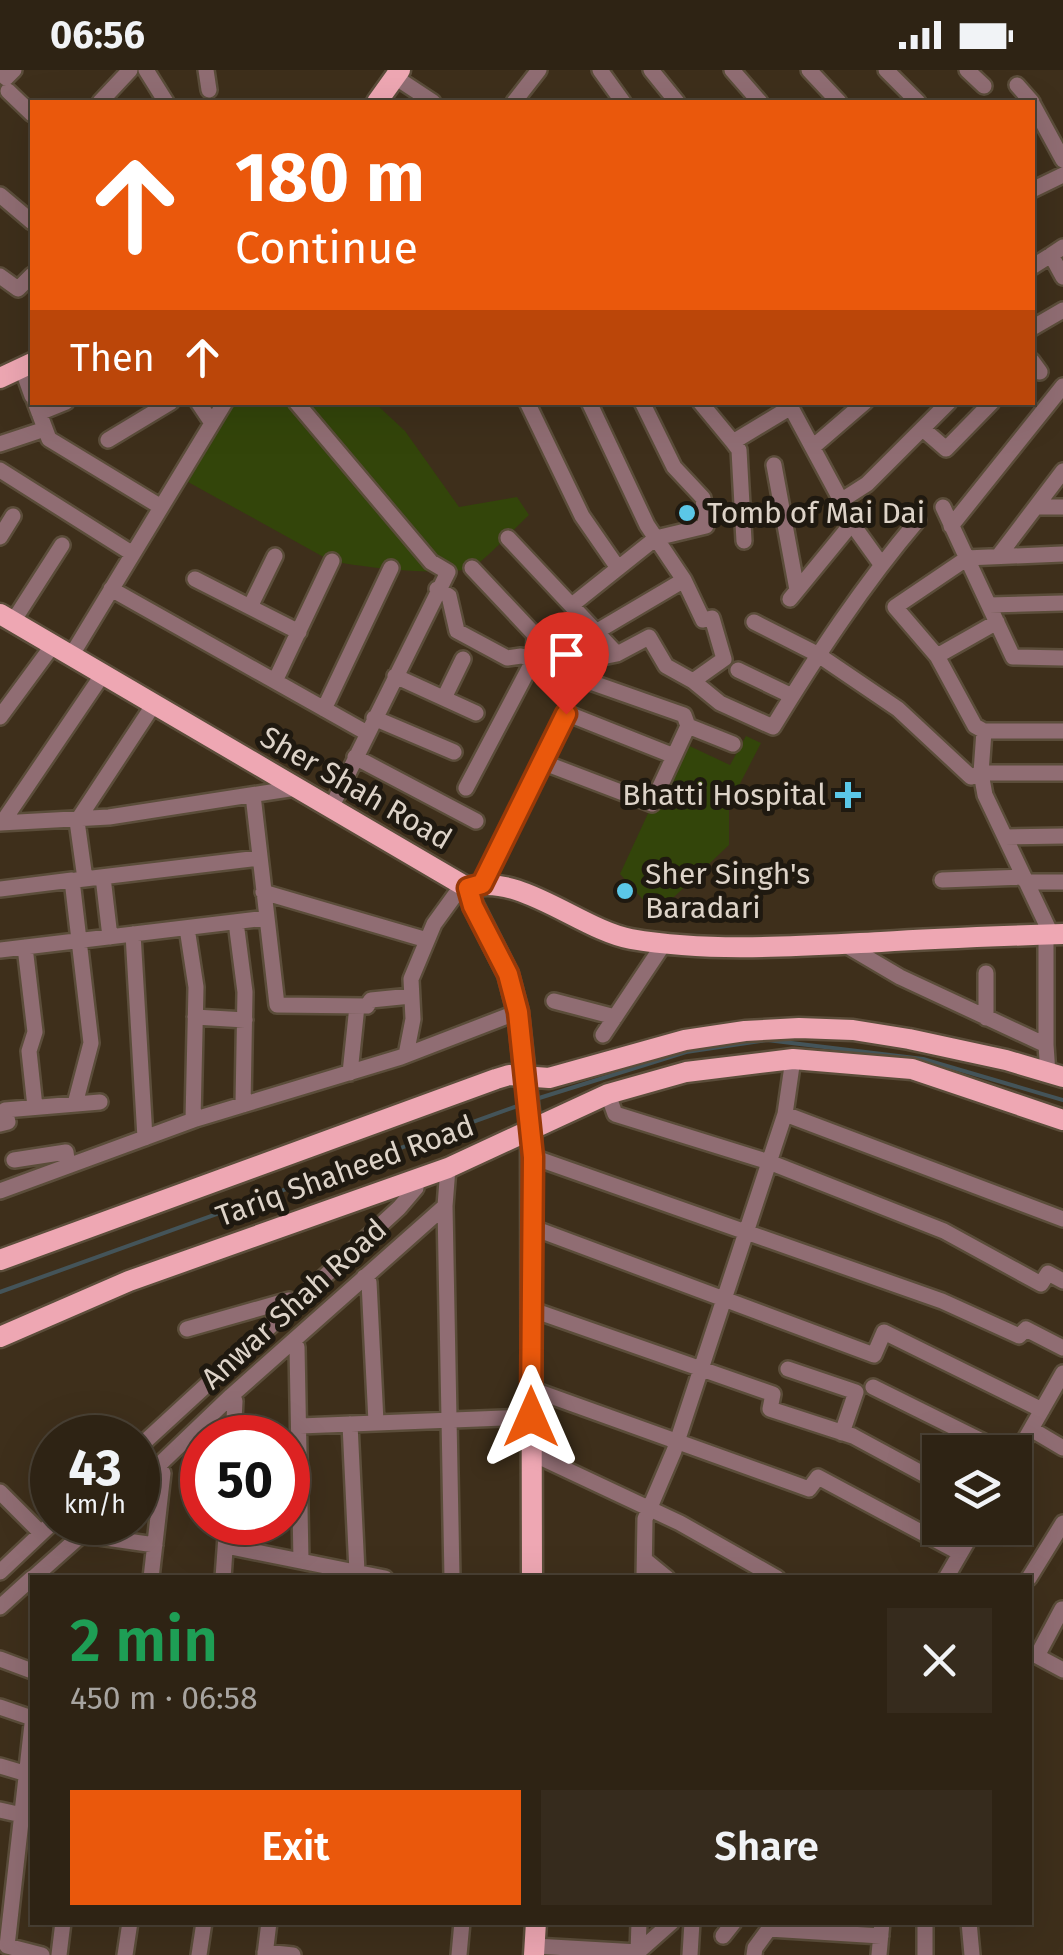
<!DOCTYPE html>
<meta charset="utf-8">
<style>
:root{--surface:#2e2314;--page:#362b1d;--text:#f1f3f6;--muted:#a7a4a0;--line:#494034;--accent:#ea580c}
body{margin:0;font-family:"Fira Sans",sans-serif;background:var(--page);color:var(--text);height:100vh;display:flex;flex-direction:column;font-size:38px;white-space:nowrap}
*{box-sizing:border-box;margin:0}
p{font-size:32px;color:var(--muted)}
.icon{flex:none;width:55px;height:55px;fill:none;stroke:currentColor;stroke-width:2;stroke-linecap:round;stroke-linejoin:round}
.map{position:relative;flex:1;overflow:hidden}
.drawer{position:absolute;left:30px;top:1505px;width:1002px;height:350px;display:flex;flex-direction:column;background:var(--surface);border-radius:0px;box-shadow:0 10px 40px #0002,0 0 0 2px var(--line)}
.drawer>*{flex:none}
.guide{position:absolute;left:30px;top:30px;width:1005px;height:305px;border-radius:0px;box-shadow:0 10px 40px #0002,0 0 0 2px var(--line);background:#ea580c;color:#fff;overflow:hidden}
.tools{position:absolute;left:922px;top:1365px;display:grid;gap:20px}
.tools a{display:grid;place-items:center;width:110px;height:110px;border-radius:0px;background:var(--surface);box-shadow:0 10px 40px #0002,0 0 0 2px var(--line);font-size:50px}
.speed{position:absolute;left:30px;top:1345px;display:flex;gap:20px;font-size:50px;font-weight:700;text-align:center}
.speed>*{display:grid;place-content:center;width:130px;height:130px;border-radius:50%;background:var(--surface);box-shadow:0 10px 40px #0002,0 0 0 2px var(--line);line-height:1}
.speed small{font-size:25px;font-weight:400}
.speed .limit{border:15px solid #d22;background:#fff;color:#111}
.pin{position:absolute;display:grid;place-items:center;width:85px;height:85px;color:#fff;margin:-102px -42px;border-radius:50% 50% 50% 0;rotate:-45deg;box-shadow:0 0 10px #0007}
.pin .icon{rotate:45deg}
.me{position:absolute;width:110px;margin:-55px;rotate:0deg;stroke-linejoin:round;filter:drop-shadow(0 0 8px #0008)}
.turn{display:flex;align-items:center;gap:35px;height:210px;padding:0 40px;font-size:45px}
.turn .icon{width:130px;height:130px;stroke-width:2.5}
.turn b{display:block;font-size:70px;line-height:85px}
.then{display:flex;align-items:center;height:95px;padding:0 40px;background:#0003;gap:20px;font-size:38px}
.round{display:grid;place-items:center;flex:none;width:105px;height:105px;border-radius:0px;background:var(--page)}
.overview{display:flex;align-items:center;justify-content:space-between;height:170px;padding:0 40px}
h1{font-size:60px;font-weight:600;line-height:75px;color:#1e9e55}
.cta{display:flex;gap:20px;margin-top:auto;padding:20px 40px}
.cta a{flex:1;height:115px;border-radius:0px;background:var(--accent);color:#fff;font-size:40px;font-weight:600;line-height:115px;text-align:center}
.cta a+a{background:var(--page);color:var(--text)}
.status{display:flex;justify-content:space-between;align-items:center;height:70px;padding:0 50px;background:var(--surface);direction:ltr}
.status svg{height:28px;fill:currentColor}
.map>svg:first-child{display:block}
.green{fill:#33450a}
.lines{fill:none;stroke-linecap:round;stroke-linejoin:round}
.stream{stroke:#445459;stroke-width:4}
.minor-casing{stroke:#5b4d3a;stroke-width:20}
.major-casing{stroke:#5b4d3a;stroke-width:25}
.minor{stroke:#906d73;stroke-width:15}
.major{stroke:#eea7b3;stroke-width:20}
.route-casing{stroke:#983908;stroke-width:25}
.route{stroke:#ea580c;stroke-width:18}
.poi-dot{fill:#5bc7e7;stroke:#1f1910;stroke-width:4}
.labels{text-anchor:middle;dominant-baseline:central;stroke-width:10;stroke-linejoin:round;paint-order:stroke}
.poi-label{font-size:30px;fill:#ddd3c8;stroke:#1f1910;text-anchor:start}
.street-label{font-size:30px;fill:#ddd3c8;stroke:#1f1910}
</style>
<div class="status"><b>06:56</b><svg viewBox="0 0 49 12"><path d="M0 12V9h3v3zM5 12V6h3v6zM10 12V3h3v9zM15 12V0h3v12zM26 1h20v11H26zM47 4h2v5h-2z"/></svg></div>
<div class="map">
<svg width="1063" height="1885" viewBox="0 0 1063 1885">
<rect width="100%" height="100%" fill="#3e2f1b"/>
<!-- green -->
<path class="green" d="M 225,333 L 375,333 L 405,361 L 459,437 L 517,427 L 529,445 C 517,456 483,493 471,498 C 447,507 354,497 329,490 L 179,407 Z
M 746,666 L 761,673 L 729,735 L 729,775 L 656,844 L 620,804 L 681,672 L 730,695 Z"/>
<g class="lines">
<!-- stream -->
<path class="stream" d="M 536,1029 L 686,982 L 767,970 L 923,989 L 1063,1030
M 0,1222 L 523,1034"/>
<defs>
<path id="minor" d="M 146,0 L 166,32
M 206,0 L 209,20
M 600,0 L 623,32
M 651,0 L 677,32
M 732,0 L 760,32
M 809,0 L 839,32
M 886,0 L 918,32
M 967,0 L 984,16
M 0,2 L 6,8 L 14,0
M 395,7 L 433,32
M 1017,15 L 1032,32
M 8,21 L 32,44
M 100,32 L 130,0
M 514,32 L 539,0
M 1032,33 L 1063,90
M 1032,120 L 1063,105
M 0,125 L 32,152
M 1063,177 L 1051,185 L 1063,207
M 1032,197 L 1051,185
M 0,206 L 18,219 L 32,205
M 1032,258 L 1063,240
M 1032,291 L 1040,302
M 22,298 L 32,326
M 35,332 L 49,369 L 161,437
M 198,332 L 212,353
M 296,332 L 431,492 L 448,502 L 331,738
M 527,332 L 582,446 L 618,498
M 589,332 L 647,455 L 684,510
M 700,332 L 733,372
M 788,332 L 858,462 L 881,494
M 39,343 L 66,332
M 923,359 L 946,379 L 992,332
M 108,370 L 171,332
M 0,374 L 45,359
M 814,376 L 865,332
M 774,395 L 797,520
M 0,400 L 133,484
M 842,430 L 867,414 L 949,332
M 943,437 L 1013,587 L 1063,588
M 1036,437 L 1063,437
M 951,456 L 1063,316
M 0,467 L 13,446
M 508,468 L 617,584
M 744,471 L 739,380 L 733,372 L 791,337
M 1000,484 L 1063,401
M 966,488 L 1063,484
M 963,491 L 895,537 L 937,586 L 997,552
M 472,498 L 535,565 L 534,589
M 195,509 L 299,562
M 111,519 L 367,663
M 437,519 L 449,526 L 457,561 L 507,588 L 521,586 L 534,589 L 466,718
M 790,529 L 853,452
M 572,535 L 656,468 L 706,456 L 703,428 L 674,397 L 642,332
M 989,535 L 1063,533
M 250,537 L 275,486
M 754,552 L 817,584 L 898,639 L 971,707 L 981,703 L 985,725 L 1051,864
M 12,553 L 62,475
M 601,559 L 684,510 L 703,550 L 712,548 L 724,589 L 693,611
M 71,586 L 225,332
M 937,586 L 975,656 L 984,661
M 738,600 L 792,626
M 395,606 L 476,643
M 275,611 L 332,491
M 444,628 L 463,589
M 324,639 L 391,498
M 0,647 L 53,575
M 374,648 L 454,682
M 688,656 L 684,645 L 576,607 L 577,592 L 617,584 L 649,567 L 666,596 L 693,611 L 720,633 L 773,657 C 817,585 863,515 918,450
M 1063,661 L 984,661 L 981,703 L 1063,703
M 355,687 L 476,751
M 542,692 L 652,734 L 688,656 L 733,674
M 253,725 L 277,935 L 367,936 L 371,930 L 411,926
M 0,753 L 109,747 L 296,718
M 2,753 L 103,604
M 1005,767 L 1063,766
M 103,807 L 110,867
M 85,809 L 77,751 L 154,634
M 76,810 L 259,788
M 942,810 L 1024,807
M 1026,812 L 1063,812
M 482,814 L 566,643 L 674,686
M 0,819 L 72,810 L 91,973 L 75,1034
M 263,822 L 427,870
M 236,852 L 245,922 L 243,1035
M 187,858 L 196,917 L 193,1050
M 133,864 L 145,1068
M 844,874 L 900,907 L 1046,975 L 1048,1004
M 25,877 L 35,962 L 29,981 L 35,1037
M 0,880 L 266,848
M 986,903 L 986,948
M 554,931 L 615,947
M 195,947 L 245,950
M 603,965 L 665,872
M 1046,975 L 1046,865
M 406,985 L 413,949 L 411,909 L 434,854 L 463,814
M 350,1003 L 357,936
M 608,1024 L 615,1044 L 769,1092 L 944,1161 L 1041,1214 L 1048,1203 L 1063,1211
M 785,1044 L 1063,1149
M 0,1054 L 8,1052 L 5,1040 L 100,1032
M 533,1087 L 942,1231 L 1019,1266 L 1026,1259 L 1063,1278
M 14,1090 L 66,1082 L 68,1096
M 448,1098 L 445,1136 L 452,1508
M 0,1121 L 196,1049 L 401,987 L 518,942
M 531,1157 L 874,1285 L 884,1262 L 1042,1340
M 364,1207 L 369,1212 L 376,1352
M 530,1239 L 773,1324 L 770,1339 L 853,1366 L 940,1413
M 187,1259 L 289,1230 L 295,1233
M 292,1272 L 297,1277 L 301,1491
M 788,1299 L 856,1322 L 842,1363
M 873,1317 L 1004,1382
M 531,1319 L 809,1419 L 818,1407 L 960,1483
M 231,1326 L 235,1331 L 233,1368
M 350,1354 L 357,1502
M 300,1356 L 531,1347
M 1031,1359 L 1063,1378
M 138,1378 L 399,1138 L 416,1118 L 416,1108
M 531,1383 L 680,1453 L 777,1508
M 1015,1387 L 1063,1303
M 138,1415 L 231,1326 L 445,1136
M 0,1422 L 41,1463
M 75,1452 L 83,1464 L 92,1466 L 155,1475
M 226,1476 L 385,1508
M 645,1490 L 667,1508
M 0,1502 L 53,1452
M 33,1508 L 96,1452
M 151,1508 L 163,1403 L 158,1397
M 223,1508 L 227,1452
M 644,1508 L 645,1449 L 674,1381 L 785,1044 L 793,989
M 946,1508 L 975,1458
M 1029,1508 L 1063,1453
M 0,1537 L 32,1508
M 1062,1539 L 1037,1586 L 1063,1600
M 0,1589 L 32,1601
M 0,1637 L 32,1648
M 32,1654 L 7,1876 L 42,1885
M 0,1696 L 27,1704
M 0,1740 L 22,1745
M 969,1852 L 972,1885
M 769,1859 L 881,1866
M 723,1866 L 734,1852
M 535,1876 L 638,1882 L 672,1852
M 265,1882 L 293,1885
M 638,1882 L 639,1852
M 59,1885 L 63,1852
M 125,1885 L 130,1852
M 199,1885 L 204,1852
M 265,1885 L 269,1852
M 459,1885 L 462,1852
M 690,1885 L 692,1852
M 754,1885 L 755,1878 L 774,1852
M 879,1885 L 882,1852
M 925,1885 L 925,1852"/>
<path id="major" d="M 377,32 L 400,0
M 0,308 L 32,293
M 0,544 L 468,818
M 468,818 L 473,835 L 508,904 L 518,942 L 531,1059 L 532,1508
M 468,818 C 518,801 581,860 631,869 C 713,883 798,876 881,872 C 942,868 1002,866 1063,864
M 0,1190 L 496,1009 L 509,1005 L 549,1008 L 685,970 L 745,961 L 799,958 L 853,960 L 909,969 L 1006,990 L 1063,1007
M 0,1267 L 129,1211 L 448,1098 L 608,1024 L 686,1002 L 793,989 L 912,999 L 1063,1050
M 534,1885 L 536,1852"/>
</defs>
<!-- minor casing -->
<use href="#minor" class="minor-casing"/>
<!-- major casing -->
<use href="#major" class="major-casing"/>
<!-- minor -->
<use href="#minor" class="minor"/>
<!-- major -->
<use href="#major" class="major"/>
</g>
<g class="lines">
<defs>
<path id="route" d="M 531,1347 L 533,1087 L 518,942 L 508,904 L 473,836 L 468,818 L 482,814 L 566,644"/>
</defs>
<!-- route casing -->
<use href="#route" class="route-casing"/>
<!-- route -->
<use href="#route" class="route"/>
</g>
<!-- markers -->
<g class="poi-dot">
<circle cx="687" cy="443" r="10"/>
<path d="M843 710h10v10h10v10h-10v10h-10v-10h-10v-10h10z"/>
<circle cx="625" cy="821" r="10"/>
</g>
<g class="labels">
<!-- poi labels -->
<g class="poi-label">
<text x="707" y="443">Tomb of Mai Dai</text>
<text x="826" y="725" text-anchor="end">Bhatti Hospital</text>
<text x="645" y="804">Sher Singh's<tspan x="645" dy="34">Baradari</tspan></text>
</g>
<!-- street labels -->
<g class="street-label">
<text transform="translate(356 718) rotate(30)">Sher Shah Road</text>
<text transform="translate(345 1101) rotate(-20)">Tariq Shaheed Road</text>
<text transform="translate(294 1234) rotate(-42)">Anwar Shah Road</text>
</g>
</g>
</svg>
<div class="tools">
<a><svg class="icon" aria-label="layers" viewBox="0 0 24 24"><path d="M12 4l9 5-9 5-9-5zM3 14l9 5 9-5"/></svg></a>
</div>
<div class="speed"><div>43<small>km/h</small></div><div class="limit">50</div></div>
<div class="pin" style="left:566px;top:644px;background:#d93025"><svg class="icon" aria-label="arrive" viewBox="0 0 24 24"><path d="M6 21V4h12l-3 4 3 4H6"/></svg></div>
<svg class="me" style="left:531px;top:1347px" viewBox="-20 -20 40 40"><path d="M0-17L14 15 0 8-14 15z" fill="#ea580c" stroke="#fff" stroke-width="4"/></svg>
<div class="guide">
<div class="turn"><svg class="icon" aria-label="ahead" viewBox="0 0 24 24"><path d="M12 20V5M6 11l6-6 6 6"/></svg><div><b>180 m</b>Continue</div></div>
<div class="then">Then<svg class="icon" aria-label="ahead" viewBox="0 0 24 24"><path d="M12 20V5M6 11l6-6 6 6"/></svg></div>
</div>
<section class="drawer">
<div class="overview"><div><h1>2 min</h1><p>450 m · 06:58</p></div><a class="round"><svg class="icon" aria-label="close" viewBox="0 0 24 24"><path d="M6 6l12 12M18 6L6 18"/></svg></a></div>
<div class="cta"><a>Exit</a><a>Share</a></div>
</section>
</div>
